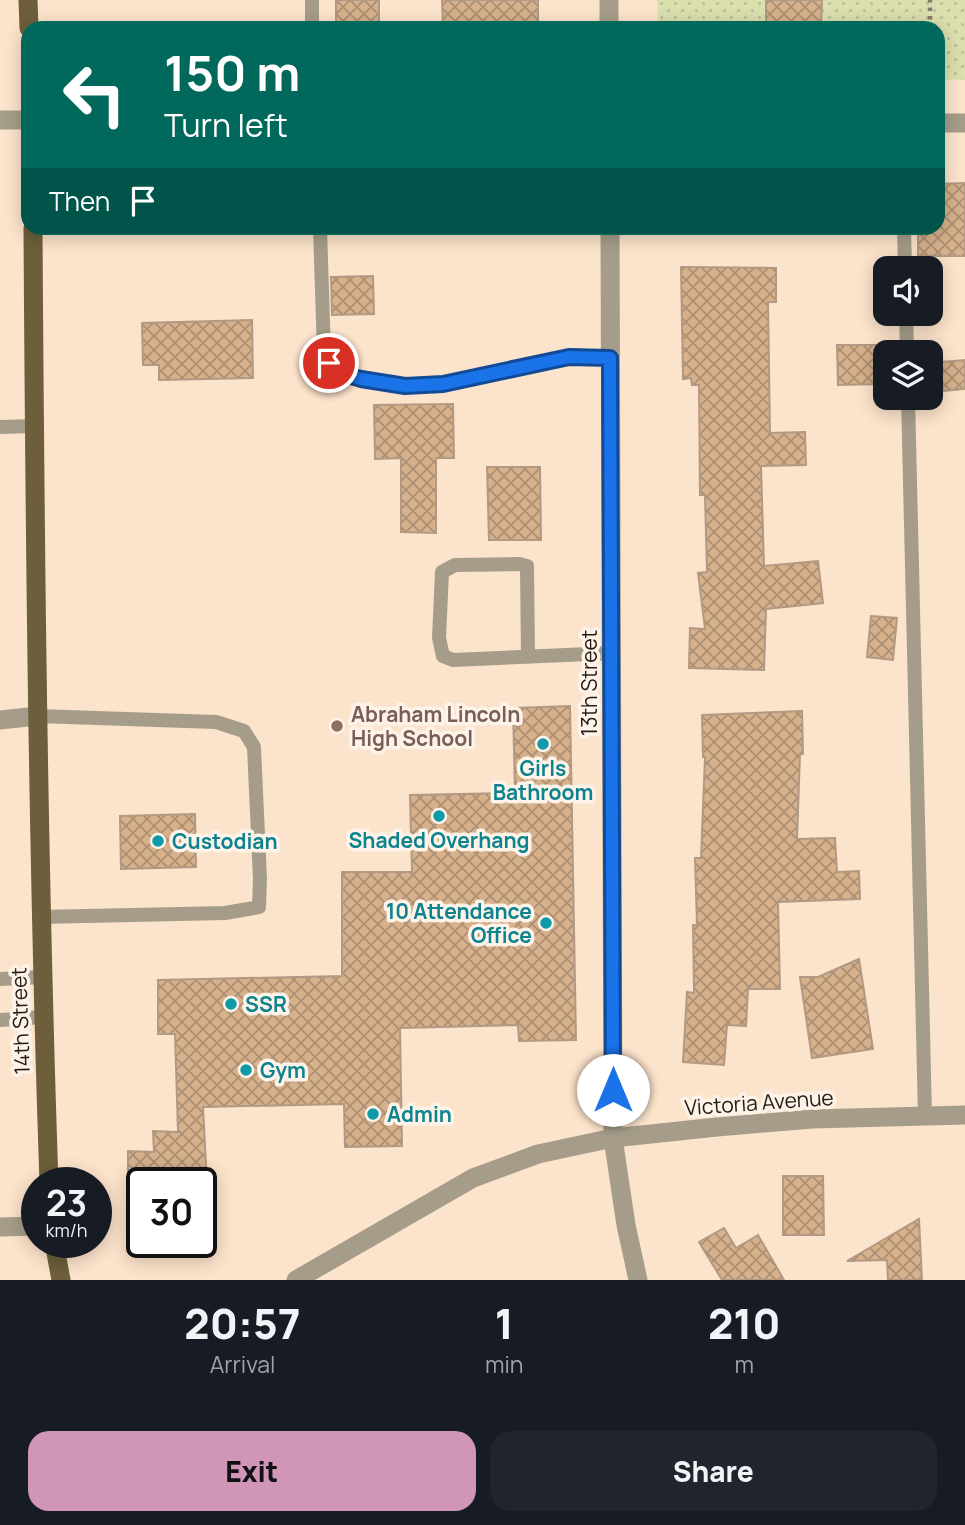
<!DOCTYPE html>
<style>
:root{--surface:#171b24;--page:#20242c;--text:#f1f3f6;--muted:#9ea1a6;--accent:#d195b7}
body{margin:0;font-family:Manrope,sans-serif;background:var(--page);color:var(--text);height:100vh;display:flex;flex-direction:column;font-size:26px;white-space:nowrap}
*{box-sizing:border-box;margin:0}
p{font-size:23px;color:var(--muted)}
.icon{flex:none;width:38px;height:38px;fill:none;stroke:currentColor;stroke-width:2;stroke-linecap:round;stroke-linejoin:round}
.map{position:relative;height:1280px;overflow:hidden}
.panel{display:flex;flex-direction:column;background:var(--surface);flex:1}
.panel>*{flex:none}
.hud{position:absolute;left:21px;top:21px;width:924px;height:214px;border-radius:21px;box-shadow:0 4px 18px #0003;background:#00695c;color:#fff;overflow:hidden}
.controls{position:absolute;left:873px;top:256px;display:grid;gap:14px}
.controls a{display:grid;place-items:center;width:70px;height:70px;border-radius:14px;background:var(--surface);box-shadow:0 4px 18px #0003;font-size:35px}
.speed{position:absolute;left:21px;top:1167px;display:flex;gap:14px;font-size:35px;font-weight:700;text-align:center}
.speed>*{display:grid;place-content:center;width:91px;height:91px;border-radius:50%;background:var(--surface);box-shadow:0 4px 18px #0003;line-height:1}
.speed small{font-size:18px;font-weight:400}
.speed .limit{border:4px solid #111;border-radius:10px;background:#fff;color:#111}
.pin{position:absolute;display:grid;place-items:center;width:60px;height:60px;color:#fff;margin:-30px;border:4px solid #fff;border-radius:50%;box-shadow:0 2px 7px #0007}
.me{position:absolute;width:77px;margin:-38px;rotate:0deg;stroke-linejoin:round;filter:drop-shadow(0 0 5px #0008)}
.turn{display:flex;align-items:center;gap:24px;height:147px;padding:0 28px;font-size:32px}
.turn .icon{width:91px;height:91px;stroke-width:2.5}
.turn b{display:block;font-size:49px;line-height:60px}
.then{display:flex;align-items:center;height:66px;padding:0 28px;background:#0003;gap:14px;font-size:26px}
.eta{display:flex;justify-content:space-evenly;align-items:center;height:119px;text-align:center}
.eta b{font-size:42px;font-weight:800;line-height:49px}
.primary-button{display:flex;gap:14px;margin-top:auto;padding:14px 28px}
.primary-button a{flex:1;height:80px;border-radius:21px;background:var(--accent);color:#111;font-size:28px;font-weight:800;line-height:80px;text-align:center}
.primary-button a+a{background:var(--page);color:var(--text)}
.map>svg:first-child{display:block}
.park{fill:url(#park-dots)}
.building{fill:url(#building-cross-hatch);stroke:#b19983;stroke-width:2}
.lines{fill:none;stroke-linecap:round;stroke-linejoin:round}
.path{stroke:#8a7969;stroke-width:4.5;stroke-dasharray:3.5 5;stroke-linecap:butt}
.service{stroke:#a59d89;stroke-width:14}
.minor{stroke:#a59d89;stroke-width:19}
.tertiary{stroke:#a59d89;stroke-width:19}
.primary{stroke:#6d5f3b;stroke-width:19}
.route-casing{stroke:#114b97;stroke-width:18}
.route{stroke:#1a73e8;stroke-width:12}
.education-dot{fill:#8d6e63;stroke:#fdf3e9;stroke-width:2.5}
.culture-dot{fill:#0f9aa8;stroke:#fdf3e9;stroke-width:2.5}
.labels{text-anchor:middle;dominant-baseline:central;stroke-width:7;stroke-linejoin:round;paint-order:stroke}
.street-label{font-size:21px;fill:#241b12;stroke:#fdf3e9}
.education-label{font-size:21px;font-weight:bold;fill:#785e54;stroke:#fdf3e9;text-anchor:start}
.culture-label{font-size:21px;font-weight:bold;fill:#0d838f;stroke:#fdf3e9;text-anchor:start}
</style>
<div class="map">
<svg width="965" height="1280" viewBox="0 0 965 1280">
<defs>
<pattern id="park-dots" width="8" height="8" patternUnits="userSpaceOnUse" patternTransform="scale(1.75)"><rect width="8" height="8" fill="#dbdfae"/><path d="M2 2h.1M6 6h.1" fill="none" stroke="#bcbf95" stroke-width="1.8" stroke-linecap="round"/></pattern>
<pattern id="building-cross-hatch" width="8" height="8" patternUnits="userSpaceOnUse" patternTransform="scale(1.75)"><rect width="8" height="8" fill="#d6b18c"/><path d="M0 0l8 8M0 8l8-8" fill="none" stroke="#ad8f71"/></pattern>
</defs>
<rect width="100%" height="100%" fill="#fce3cb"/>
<!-- park -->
<path class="park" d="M 657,0 L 965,0 L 965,80 L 938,79 L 938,28 L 658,28 Z"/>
<!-- building -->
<path class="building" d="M 336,0 L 379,0 L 379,28 L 336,28 Z
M 442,0 L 538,0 L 538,28 L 443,28 Z
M 766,0 L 822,0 L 821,28 L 766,28 Z
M 965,183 L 965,256 L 918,256 L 918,228 L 938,228 L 938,184 Z
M 681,267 L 776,268 L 776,302 L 768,302 L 770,433 L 805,432 L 806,465 L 761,466 L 764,566 L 818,561 L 823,603 L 766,609 L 764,670 L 689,668 L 690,628 L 705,629 L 698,573 L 707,572 L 705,495 L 700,495 L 699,385 L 692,385 L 691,378 L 683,379 Z
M 373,276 L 374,314 L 332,315 L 331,277 Z
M 252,320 L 253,378 L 159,380 L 159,365 L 143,365 L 142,323 Z
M 837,345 L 881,345 L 882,384 L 838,385 Z
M 965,360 L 965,389 L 931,392 L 931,363 Z
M 453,404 L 454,458 L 436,458 L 436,533 L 401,532 L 401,458 L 375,459 L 374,405 Z
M 487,467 L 540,467 L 541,540 L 489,540 Z
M 871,616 L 897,618 L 893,660 L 867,657 Z
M 570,706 L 576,1040 L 519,1041 L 518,1025 L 400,1028 L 402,1146 L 345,1147 L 344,1104 L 203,1107 L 207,1183 L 128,1183 L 128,1151 L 154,1152 L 153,1131 L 178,1132 L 175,1034 L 158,1034 L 158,980 L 342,976 L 342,872 L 412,872 L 410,795 L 515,793 L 513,708 Z
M 802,711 L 803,754 L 800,754 L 797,839 L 835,838 L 837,872 L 859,871 L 860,899 L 778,902 L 780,989 L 748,989 L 746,1026 L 727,1025 L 724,1065 L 683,1062 L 687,992 L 694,993 L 693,925 L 697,925 L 695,858 L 701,858 L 705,757 L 703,757 L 702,715 Z
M 195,814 L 196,867 L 121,869 L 120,816 Z
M 859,959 L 873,1049 L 812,1058 L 800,977 L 818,977 Z
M 783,1176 L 823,1176 L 824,1235 L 783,1235 Z
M 919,1219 L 922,1280 L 888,1280 L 887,1260 L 847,1261 Z
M 724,1228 L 736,1248 L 758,1235 L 784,1280 L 722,1280 L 699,1242 Z"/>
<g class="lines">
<!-- path -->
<path class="path" d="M 930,28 L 930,0"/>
<!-- service -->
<path class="service" d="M 312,0 L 312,28
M 320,228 L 324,353 L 329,363 L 341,373 L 361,379 L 405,386 L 443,384 L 569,357 L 610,358
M 904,228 L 905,268
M 906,313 L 907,352
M 908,397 L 925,1116
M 0,427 L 34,426
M 528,657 L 527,566 L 519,564 L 455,565 L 442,572 L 439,638 L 443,656 L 453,660 L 612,653
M 37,716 L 216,722 L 244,731 L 254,747 L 260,879 L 259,907 L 225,913 L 40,917
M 0,979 L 42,977
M 0,1020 L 43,1017"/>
<!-- minor -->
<path class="minor" d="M 609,0 L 609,28
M 610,228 L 613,1138 L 626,1225 L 638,1280
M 0,720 L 37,716
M 0,1227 L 37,1226"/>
<!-- tertiary -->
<path class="tertiary" d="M 0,120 L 28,120
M 938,123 L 965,123
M 296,1280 L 473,1178 L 538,1154 L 613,1138 L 717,1127 L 812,1119 L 965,1115"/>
<!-- primary -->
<path class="primary" d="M 28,0 L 29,28
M 33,228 C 35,546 38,865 49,1183
M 54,1242 L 61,1280"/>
</g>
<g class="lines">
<defs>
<path id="route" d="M 329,363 L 341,373 L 361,379 L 405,386 L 443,384 L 569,357 L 610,358 L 613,1090"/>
</defs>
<!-- route casing -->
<use href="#route" class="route-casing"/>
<!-- route -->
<use href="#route" class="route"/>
</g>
<!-- markers -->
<circle class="education-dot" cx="337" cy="726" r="7"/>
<g class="culture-dot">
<circle cx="543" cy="744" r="7"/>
<circle cx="439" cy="816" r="7"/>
<circle cx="158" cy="841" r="7"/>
<circle cx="546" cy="923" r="7"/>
<circle cx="231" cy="1004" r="7"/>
<circle cx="246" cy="1070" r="7"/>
<circle cx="373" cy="1114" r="7"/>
</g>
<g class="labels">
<!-- street labels -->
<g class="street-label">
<text transform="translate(589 683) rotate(-90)">13th Street</text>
<text transform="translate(20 1021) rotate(-92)">14th Street</text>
<text transform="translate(759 1102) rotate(-4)">Victoria Avenue</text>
</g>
<!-- education labels -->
<g class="education-label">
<text x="351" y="714">Abraham Lincoln<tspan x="351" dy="24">High School</tspan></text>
</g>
<!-- culture labels -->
<g class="culture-label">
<text x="543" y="768" text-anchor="middle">Girls<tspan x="543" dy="24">Bathroom</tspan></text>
<text x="439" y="840" text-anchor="middle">Shaded Overhang</text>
<text x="172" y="841">Custodian</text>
<text x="532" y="911" text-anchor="end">10 Attendance<tspan x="532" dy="24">Office</tspan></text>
<text x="245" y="1004">SSR</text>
<text x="260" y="1070">Gym</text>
<text x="387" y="1114">Admin</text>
</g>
</g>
</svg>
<div class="controls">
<a><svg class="icon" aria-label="sound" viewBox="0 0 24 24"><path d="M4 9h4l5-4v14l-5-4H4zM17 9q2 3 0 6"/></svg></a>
<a><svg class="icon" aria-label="layers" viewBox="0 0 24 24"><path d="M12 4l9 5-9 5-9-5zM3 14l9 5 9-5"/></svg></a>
</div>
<div class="speed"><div>23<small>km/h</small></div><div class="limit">30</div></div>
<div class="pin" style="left:329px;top:363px;background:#d93025"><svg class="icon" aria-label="arrive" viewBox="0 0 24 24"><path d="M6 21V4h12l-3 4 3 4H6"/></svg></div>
<svg class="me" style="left:613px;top:1090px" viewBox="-20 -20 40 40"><circle r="19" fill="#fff"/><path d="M0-13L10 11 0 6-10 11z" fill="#1a73e8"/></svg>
<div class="hud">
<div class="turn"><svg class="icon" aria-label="left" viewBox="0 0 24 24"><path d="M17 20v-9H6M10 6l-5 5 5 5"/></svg><div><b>150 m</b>Turn left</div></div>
<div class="then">Then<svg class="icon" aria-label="arrive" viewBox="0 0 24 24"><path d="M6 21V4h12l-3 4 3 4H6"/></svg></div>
</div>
</div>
<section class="panel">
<div class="eta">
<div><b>20:57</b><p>Arrival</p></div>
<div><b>1</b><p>min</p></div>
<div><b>210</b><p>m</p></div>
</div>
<div class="primary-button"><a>Exit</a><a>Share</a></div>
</section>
